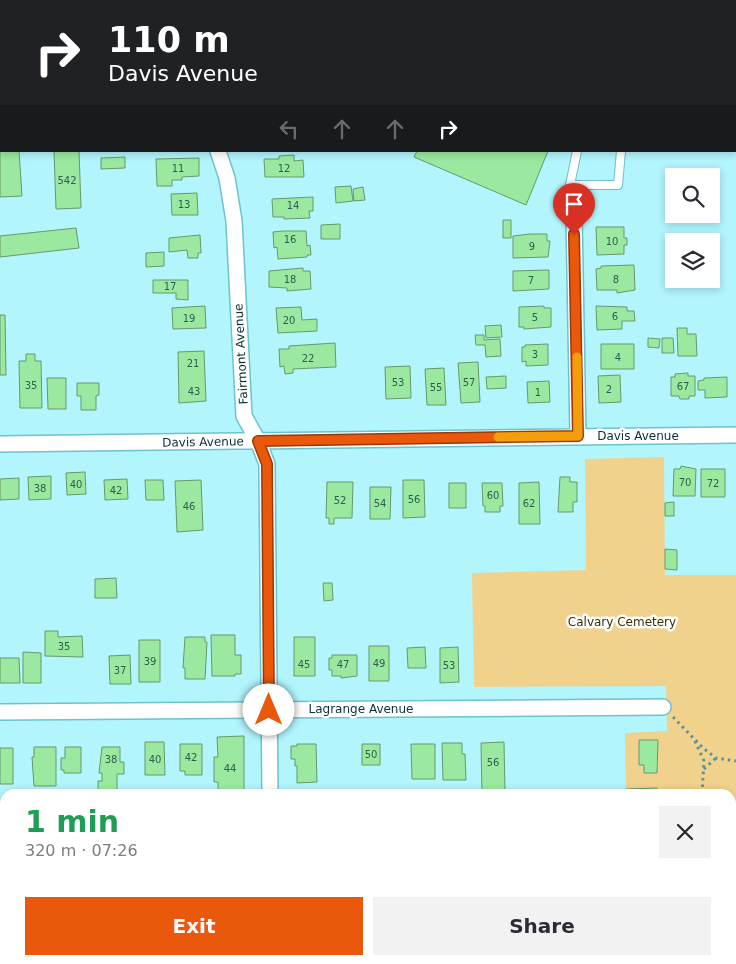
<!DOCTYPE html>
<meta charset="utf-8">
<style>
:root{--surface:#fff;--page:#f2f2f3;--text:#2b2b33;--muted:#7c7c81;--accent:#ea580c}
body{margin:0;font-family:"DejaVu Sans",sans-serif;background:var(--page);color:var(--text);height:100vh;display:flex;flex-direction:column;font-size:19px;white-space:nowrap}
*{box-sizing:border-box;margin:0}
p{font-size:16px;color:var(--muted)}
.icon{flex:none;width:28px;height:28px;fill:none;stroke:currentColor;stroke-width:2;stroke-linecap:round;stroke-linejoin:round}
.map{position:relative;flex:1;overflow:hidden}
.side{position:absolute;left:0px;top:789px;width:736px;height:176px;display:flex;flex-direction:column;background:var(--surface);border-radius:15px 15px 0 0;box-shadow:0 2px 8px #0003}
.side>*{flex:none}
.hud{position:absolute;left:0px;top:0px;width:736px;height:152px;box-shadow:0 2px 8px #0003;background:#202124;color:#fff;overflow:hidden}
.buttons{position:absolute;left:665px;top:168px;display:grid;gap:10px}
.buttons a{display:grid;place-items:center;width:55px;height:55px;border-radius:0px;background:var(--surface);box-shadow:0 2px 8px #0003;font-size:25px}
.pin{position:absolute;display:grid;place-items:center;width:42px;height:42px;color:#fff;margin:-51px -21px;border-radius:50% 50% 50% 0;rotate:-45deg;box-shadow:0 0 5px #0007}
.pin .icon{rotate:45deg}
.me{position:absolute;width:55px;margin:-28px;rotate:0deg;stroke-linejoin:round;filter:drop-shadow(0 0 4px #0008)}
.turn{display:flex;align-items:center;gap:18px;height:105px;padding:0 25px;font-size:22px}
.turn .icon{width:65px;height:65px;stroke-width:2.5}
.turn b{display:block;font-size:35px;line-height:42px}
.lanes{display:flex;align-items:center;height:48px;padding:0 25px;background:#0003;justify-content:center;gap:25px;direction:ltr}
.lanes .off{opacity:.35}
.round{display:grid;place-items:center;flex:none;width:52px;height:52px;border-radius:0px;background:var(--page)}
.summary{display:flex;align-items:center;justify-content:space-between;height:85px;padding:0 25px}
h1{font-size:30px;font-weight:700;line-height:38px;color:#1e9e55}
.action{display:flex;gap:10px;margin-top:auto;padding:10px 25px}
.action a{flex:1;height:58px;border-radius:0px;background:var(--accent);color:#fff;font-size:20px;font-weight:700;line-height:58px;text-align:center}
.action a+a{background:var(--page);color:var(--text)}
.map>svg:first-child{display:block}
.green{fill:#f1d28d}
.building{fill:#9be9a0;stroke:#68986b}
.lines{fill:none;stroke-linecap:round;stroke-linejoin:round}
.service-casing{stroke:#6cc2cd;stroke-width:10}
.minor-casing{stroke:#6cc2cd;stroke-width:18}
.path{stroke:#5c9197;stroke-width:3;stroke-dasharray:2.5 4;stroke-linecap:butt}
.service{stroke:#fff;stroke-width:8}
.minor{stroke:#fff;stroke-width:15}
.route-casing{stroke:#983908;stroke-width:12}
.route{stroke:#ea580c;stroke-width:9}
.slow{stroke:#f59e0b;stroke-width:9}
.labels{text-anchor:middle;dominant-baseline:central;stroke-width:5;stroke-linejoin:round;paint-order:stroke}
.number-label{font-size:10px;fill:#2d5e4e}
.street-label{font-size:12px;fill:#082f33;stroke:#fff}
.park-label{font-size:12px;fill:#3e2d00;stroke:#fff}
</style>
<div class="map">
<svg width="736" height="964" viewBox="0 0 736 964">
<rect width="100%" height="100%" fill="#b2f5fd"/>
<!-- green -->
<path class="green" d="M 664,457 L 665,575 L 736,575 L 736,964 L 677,964 L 677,960 L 731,960 L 731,794 L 626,794 L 625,733 L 667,731 L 666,686 L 474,687 L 472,573 L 586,570 L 585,459 Z"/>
<!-- building -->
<path class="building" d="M 0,81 L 1,151 L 19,151 L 22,196 L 0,197 Z
M 54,151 L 79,151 L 81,208 L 56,209 Z
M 417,151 L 548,151 L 526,205 L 414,157 Z
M 294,155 L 294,161 L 303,160 L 304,177 L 265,177 L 264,159 L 279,159 L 279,156 Z
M 125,157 L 125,168 L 101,169 L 101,158 Z
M 199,158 L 199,176 L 182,177 L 182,180 L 172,180 L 172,186 L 157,186 L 156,159 Z
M 351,186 L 353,201 L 336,203 L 335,187 Z
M 363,187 L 365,200 L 354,201 L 353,189 Z
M 197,193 L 198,215 L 172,215 L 171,194 Z
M 313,197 L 313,211 L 309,211 L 310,218 L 284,219 L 284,217 L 273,217 L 272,199 Z
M 503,220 L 511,220 L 511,238 L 503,238 Z
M 340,224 L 340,239 L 321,239 L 321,225 Z
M 596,227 L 624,227 L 624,238 L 627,238 L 627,245 L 624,245 L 624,254 L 597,255 Z
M 76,228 L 79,248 L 0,257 L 0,236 Z
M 283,231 L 306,231 L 307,246 L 310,245 L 311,255 L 307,255 L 307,257 L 278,259 L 277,247 L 274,248 L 273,232 Z
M 530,234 L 547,234 L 547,241 L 550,241 L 548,257 L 513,258 L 513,236 Z
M 200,235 L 201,253 L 198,253 L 198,258 L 188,258 L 187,250 L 169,252 L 169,238 Z
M 164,252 L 164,266 L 146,267 L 146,253 Z
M 634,265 L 635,290 L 617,293 L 617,290 L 597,290 L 596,269 L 601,268 L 601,266 Z
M 303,268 L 303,271 L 310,271 L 311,289 L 287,291 L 287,288 L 269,287 L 269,271 Z
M 549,270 L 549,289 L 513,291 L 513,271 Z
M 153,280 L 188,280 L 188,300 L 176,299 L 176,293 L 153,293 Z
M 205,306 L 206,328 L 173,329 L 172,308 Z
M 544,306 L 544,308 L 551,308 L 551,327 L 524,329 L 524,327 L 519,327 L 519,307 Z
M 596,306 L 627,307 L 627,311 L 634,311 L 635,321 L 622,321 L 622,329 L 597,330 Z
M 301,307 L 302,320 L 317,319 L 317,331 L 278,333 L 276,308 Z
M 0,315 L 5,315 L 6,375 L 0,375 Z
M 501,325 L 502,337 L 486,338 L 485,326 Z
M 677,328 L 687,328 L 687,334 L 696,334 L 697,356 L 678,356 Z
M 475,335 L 484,335 L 484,340 L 500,339 L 501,356 L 486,357 L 485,345 L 476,345 Z
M 648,338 L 660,339 L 659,348 L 648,347 Z
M 662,338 L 673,338 L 674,353 L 662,353 Z
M 335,343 L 336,367 L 293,369 L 293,373 L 285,374 L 284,366 L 280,367 L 279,349 L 289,349 L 289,346 Z
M 548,344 L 548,365 L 526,366 L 526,361 L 522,362 L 522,347 L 525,347 L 525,345 Z
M 601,344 L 634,344 L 634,369 L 601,369 Z
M 204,351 L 206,401 L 179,403 L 178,352 Z
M 26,354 L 35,354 L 35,361 L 41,361 L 42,408 L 20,408 L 19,361 L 26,361 Z
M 478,362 L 480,402 L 461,403 L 458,363 Z
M 410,366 L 411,398 L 386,399 L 385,367 Z
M 444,368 L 446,405 L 427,405 L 425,369 Z
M 688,373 L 688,376 L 695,376 L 695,396 L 689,396 L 689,399 L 680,399 L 679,396 L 671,396 L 671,377 L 675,377 L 675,374 Z
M 620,375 L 621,402 L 599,403 L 598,376 Z
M 506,376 L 506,388 L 487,389 L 486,377 Z
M 727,377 L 727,397 L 705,398 L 705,390 L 698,390 L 698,381 L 704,380 L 704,378 Z
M 47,378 L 66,378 L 66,409 L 48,409 Z
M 549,381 L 550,402 L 528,403 L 527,382 Z
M 77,383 L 99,383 L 99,395 L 96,396 L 96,410 L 81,410 L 81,396 L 77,396 Z
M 681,466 L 696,469 L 695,496 L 673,496 L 674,469 L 680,469 Z
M 701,469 L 725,469 L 725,497 L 701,497 Z
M 85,472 L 86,494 L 67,495 L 66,473 Z
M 51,476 L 51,499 L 29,500 L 28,477 Z
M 560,477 L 570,477 L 570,482 L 577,482 L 577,502 L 573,502 L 573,512 L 558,512 Z
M 19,478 L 19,499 L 0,500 L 0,479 Z
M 127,479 L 128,499 L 105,500 L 104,480 Z
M 145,480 L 163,480 L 164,500 L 146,500 Z
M 201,480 L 203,530 L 177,532 L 175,481 Z
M 403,480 L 424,480 L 425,517 L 403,518 Z
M 327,482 L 353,482 L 352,518 L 334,518 L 334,524 L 329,524 L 329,518 L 326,518 Z
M 539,482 L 540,524 L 519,524 L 519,483 Z
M 449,483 L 466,483 L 466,508 L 449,508 Z
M 482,483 L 502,483 L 503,506 L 500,506 L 500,512 L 485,512 L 485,506 L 483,506 Z
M 370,487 L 391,487 L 390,519 L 370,519 Z
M 674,502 L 674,516 L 665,516 L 665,503 Z
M 665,549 L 677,550 L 677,570 L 665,569 Z
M 116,578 L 117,598 L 95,598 L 95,579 Z
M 323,583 L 332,583 L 333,600 L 324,601 Z
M 45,631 L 58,631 L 58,637 L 82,636 L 83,657 L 45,656 Z
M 211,635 L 235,635 L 235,655 L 241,655 L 241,674 L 235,674 L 235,676 L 212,676 Z
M 185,637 L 205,637 L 205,642 L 207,642 L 205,679 L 185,679 L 185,668 L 183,668 Z
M 294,637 L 315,637 L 315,676 L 294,676 Z
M 139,640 L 160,640 L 160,682 L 139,682 Z
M 369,646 L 389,646 L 389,681 L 369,681 Z
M 425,647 L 426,668 L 408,668 L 407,648 Z
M 458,647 L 459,682 L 440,683 L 440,648 Z
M 23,652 L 41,653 L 41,683 L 23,683 Z
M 130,655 L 131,684 L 110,684 L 109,656 Z
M 332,655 L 357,655 L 357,676 L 341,678 L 341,676 L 332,676 L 332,670 L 329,670 L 329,658 L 332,658 Z
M 0,658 L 19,658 L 20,683 L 0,683 Z
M 244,736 L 244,792 L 218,793 L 218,782 L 214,782 L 214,757 L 218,757 L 217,737 Z
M 639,740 L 658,740 L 657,773 L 644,773 L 644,765 L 639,765 Z
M 145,742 L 164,742 L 165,775 L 145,775 Z
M 504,742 L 505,792 L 482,793 L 481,743 Z
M 442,743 L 462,743 L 462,754 L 465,754 L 466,780 L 443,780 Z
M 180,744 L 202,744 L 202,775 L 185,775 L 185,771 L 180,771 Z
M 297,744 L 316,744 L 317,782 L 297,783 L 297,766 L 295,766 L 295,759 L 291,759 L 291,746 L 297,746 Z
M 362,744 L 380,744 L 380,765 L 362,765 Z
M 411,744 L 435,744 L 435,779 L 412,779 Z
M 34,747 L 56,747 L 56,786 L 34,786 L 32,757 L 34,757 Z
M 65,747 L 81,747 L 81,773 L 64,773 L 64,770 L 61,770 L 61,758 L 65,758 Z
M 102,747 L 120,747 L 120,762 L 124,762 L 124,774 L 117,774 L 117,793 L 98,793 L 98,781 L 102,781 L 102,773 L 99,773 Z
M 0,748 L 13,748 L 13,784 L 0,784 Z
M 657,788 L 658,794 L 626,794 L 626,789 Z
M 0,851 L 5,851 L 5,914 L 0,914 Z
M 0,916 L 5,916 L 5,946 L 0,946 Z"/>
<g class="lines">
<defs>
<path id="service" d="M 459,0 L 545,0
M 705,0 L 710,1
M 555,1 L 555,0
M 596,1 L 596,0
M 629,1 L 629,0
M 671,1 L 671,0
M 721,1 L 721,0
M 577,151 L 570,185 L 618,185 L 621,151"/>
<path id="minor" d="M 92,0 L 92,1
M 316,1 L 319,0
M 218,151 L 227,178 L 234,221 L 244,416 L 258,441 L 267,464 L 270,794
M 574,216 L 578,436
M 0,444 L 736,435
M 0,712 L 663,707
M 272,960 L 272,964"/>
</defs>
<!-- service casing -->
<use href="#service" class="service-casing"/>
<!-- minor casing -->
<use href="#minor" class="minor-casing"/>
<!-- path -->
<path class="path" d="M 673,717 L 703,748 L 716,758 L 736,761
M 695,741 L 704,761 L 702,794
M 704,769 L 716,758
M 731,871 L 736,872"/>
<!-- service -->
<use href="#service" class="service"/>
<!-- minor -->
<use href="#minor" class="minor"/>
</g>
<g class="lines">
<defs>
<path id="route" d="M 269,710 L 267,464 L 258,441 L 578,436 L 574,234"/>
</defs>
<!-- route casing -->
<use href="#route" class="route-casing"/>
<!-- route -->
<use href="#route" class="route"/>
<!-- slow -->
<path class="slow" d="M 498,437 L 578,436 L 577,357"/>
</g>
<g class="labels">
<!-- number labels -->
<g class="number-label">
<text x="178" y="168">11</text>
<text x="284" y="168">12</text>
<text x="67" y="180">542</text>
<text x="184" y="204">13</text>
<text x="293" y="205">14</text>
<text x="290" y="239">16</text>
<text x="612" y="241">10</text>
<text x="532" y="246">9</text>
<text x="290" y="279">18</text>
<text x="616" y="279">8</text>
<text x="531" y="280">7</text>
<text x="170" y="286">17</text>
<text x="615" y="316">6</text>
<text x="535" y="317">5</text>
<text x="189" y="318">19</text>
<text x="289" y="320">20</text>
<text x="535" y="354">3</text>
<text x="618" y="357">4</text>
<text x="308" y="358">22</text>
<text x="193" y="363">21</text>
<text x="398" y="382">53</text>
<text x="469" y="382">57</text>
<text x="31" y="385">35</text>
<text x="683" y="386">67</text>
<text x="436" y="387">55</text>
<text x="609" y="389">2</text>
<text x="194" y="391">43</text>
<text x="538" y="392">1</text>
<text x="685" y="482">70</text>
<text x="713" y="483">72</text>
<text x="76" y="484">40</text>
<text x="40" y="488">38</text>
<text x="116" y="490">42</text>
<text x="493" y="495">60</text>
<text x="414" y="499">56</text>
<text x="340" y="500">52</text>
<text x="380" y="503">54</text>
<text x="529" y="503">62</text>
<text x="189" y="506">46</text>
<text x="64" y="646">35</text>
<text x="150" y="661">39</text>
<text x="379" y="663">49</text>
<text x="304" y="664">45</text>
<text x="343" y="664">47</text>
<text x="449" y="665">53</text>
<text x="120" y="670">37</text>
<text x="371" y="754">50</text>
<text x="191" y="757">42</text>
<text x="111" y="759">38</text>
<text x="155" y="759">40</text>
<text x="493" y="762">56</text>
<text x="230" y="768">44</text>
</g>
<!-- street labels -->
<g class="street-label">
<text transform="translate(241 354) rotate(-93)">Fairmont Avenue</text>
<text x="638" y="436">Davis Avenue</text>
<text transform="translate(203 442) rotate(-1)">Davis Avenue</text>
<text x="361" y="709">Lagrange Avenue</text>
</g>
<!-- park labels -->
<g class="park-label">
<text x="622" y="622">Calvary Cemetery</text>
</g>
</g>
</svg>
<div class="buttons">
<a><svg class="icon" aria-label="search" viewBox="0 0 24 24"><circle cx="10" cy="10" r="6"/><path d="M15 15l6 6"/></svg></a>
<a><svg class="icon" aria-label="layers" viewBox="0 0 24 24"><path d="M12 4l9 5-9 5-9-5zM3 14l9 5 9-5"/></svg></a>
</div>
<div class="pin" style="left:574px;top:234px;background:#d93025"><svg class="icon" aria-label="arrive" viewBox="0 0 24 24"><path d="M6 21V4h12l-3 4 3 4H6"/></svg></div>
<svg class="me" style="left:269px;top:710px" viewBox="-20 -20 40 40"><circle r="19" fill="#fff"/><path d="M0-13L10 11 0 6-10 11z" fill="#ea580c"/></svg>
<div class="hud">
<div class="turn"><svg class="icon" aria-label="right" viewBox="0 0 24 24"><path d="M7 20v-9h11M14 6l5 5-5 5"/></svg><div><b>110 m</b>Davis Avenue</div></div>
<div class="lanes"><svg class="icon off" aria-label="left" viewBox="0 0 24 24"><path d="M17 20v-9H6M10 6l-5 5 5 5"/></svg><svg class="icon off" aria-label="ahead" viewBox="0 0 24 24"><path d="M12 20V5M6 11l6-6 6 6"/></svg><svg class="icon off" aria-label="ahead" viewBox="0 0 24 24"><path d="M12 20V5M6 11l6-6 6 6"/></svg><svg class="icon" aria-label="right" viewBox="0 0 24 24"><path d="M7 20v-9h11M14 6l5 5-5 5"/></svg></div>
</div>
<section class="side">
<div class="summary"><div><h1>1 min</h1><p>320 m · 07:26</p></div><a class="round"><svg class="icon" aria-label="close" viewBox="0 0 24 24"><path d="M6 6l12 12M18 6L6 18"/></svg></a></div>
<div class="action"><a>Exit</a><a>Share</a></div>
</section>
</div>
